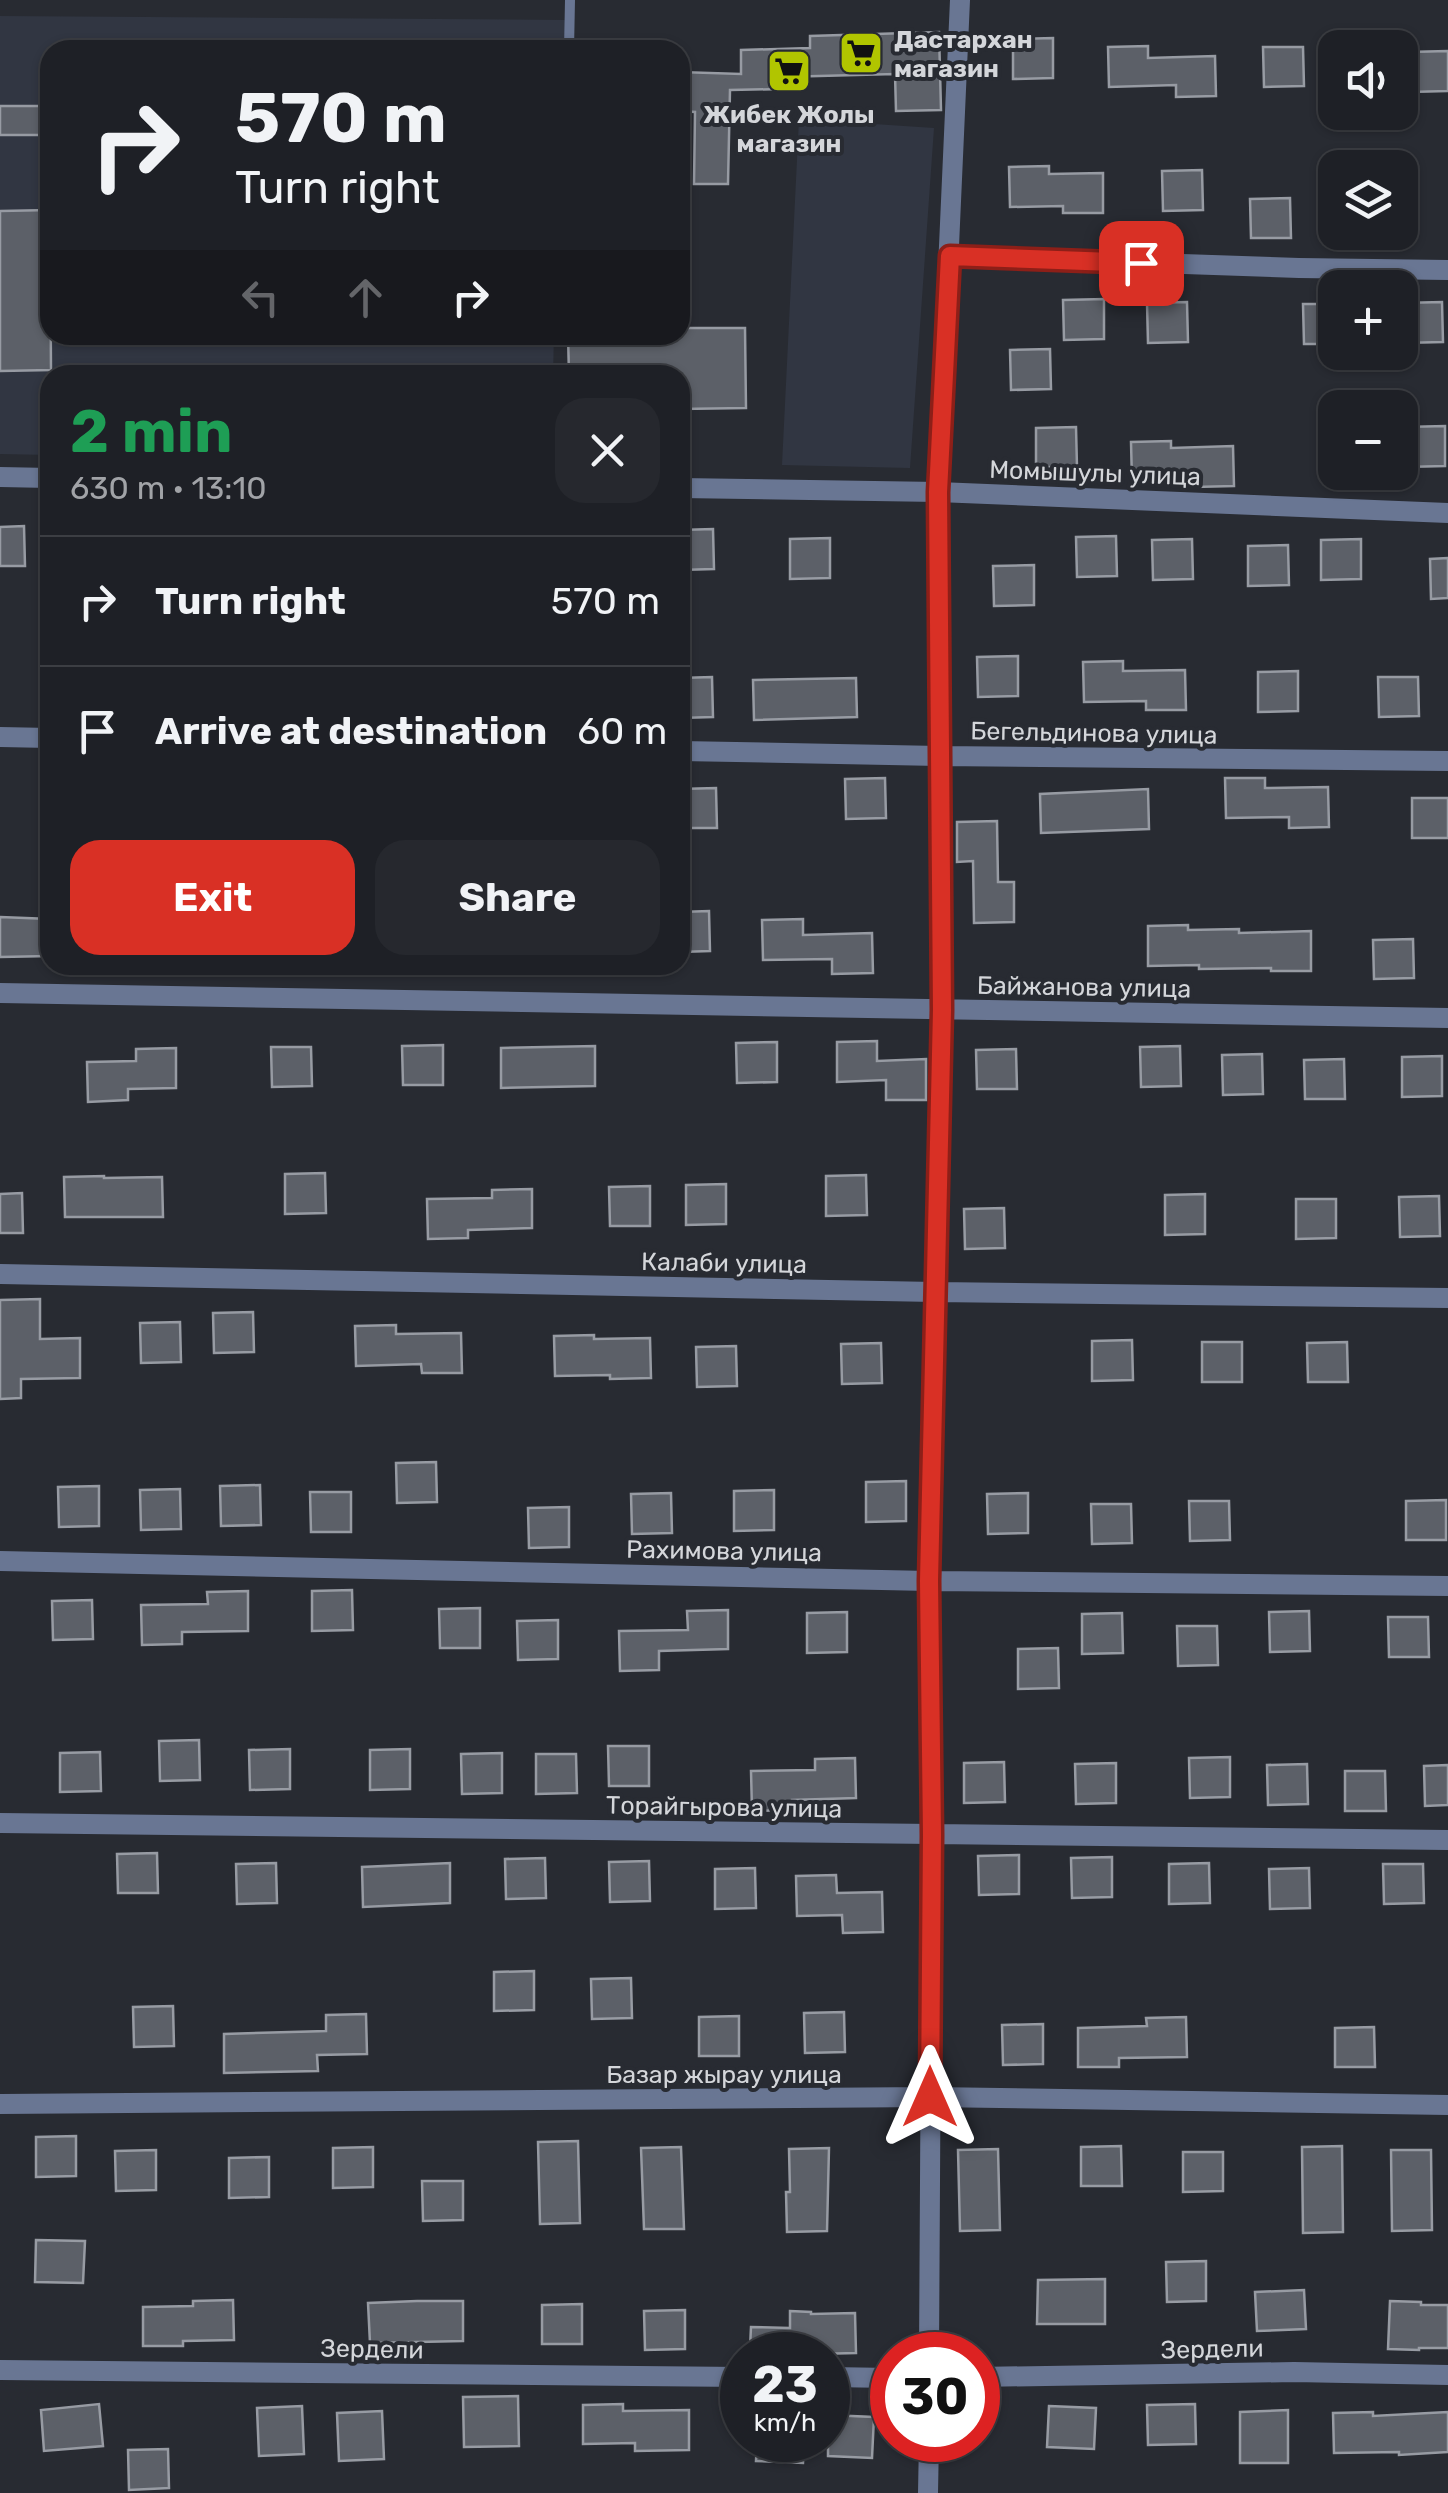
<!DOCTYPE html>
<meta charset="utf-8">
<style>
:root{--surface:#1e2026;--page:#26282e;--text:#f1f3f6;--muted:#a1a3a7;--line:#3c3e43;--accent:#d93025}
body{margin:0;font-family:Rubik,sans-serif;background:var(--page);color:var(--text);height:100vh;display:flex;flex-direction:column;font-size:38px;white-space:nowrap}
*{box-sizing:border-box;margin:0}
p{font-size:32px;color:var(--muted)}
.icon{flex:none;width:55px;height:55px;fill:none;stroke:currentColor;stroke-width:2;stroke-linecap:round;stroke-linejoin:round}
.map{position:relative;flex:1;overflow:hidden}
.side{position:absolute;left:40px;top:365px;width:650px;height:610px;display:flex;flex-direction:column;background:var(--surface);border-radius:30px;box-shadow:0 2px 8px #0004,0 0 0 2px var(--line)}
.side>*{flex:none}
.banner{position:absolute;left:40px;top:40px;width:650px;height:305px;border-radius:30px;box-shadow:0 2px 8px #0004,0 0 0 2px var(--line);background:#1e2026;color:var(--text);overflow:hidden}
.tools{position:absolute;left:1318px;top:30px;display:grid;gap:20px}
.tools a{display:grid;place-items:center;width:100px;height:100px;border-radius:20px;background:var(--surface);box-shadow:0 2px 8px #0004,0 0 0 2px var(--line);font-size:50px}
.speed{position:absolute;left:720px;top:2332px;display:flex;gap:20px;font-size:50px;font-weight:700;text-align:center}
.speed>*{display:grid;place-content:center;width:130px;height:130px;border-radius:50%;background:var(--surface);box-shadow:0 2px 8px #0004,0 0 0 2px var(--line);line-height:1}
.speed small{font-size:25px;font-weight:400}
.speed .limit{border:15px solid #d22;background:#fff;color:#111}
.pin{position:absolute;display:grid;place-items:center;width:85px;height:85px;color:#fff;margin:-42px;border-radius:20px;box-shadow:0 5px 15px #0006}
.me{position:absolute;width:110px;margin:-55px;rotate:0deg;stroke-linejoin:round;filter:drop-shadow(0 0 8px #0008)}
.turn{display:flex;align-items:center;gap:35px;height:210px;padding:0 30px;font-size:45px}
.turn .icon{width:130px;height:130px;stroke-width:2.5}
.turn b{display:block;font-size:70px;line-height:85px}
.lanes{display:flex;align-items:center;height:95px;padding:0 30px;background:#0003;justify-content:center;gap:50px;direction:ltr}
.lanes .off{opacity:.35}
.round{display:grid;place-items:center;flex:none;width:105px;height:105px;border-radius:30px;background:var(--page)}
.head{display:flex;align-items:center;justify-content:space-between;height:170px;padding:0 30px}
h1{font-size:60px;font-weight:700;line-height:75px;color:#1e9e55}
.action{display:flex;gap:20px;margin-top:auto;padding:20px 30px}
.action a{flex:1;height:115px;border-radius:30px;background:var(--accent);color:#fff;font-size:40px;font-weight:700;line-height:115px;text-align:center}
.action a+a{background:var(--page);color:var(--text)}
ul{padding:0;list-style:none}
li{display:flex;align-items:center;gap:30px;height:130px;padding:0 30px;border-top:2px solid var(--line)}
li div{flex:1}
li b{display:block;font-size:38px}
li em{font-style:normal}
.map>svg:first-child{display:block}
.built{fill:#313642}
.building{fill:#5c6068;stroke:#979ba3;stroke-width:2.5}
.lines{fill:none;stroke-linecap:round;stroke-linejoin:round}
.lane{stroke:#697693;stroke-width:10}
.street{stroke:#697693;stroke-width:20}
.route-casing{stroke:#8d1f18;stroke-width:25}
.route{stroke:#d93025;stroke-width:18}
.labels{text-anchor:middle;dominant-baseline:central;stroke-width:8;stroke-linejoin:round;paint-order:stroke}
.poi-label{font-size:25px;font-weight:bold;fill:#d4d6da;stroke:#282b32;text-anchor:start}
.street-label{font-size:25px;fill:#d4d6da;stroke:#282b32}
</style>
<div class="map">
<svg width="1448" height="2493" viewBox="0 0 1448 2493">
<rect width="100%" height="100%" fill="#282b32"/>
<!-- built -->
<path class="built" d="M 0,16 L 567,20 L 566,50 L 50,50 L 50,335 L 554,335 L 553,375 L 50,375 L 50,455 L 0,454 Z
M 799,119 L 934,128 L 910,468 L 782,465 Z"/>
<!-- building -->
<path class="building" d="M 939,32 L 941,110 L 896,111 L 895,74 L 781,77 L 782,89 L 730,90 L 728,184 L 694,184 L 695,112 L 680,111 L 680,72 L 741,74 L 741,50 L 810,48 L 810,36 Z
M 1053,38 L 1053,78 L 1013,79 L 1013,39 Z
M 1148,46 L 1148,58 L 1215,56 L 1216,96 L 1176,97 L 1176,85 L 1109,87 L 1108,47 Z
M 1263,47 L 1303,47 L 1304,86 L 1264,87 Z
M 1448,51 L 1448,91 L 1410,92 L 1409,52 Z
M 0,106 L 50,106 L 50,135 L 0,135 Z
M 1049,166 L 1049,174 L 1103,173 L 1103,213 L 1063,213 L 1063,206 L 1010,207 L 1009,167 Z
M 1202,170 L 1203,210 L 1163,211 L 1162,171 Z
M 1290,198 L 1291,238 L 1251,238 L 1250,199 Z
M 50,210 L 51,370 L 0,371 L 0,211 Z
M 1104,299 L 1104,339 L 1064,340 L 1063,300 Z
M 1187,302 L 1188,342 L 1148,343 L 1147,303 Z
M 1442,302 L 1443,342 L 1402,343 L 1402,303 Z
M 1303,304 L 1335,304 L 1335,344 L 1304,344 Z
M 680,328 L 745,328 L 746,408 L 680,409 L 680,375 L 569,375 L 568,335 L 680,335 Z
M 1050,349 L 1051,389 L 1011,390 L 1010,350 Z
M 1445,426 L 1445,466 L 1405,467 L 1405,427 Z
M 1076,427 L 1077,467 L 1036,467 L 1036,428 Z
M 1171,441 L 1171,448 L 1233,446 L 1234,486 L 1194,487 L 1194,480 L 1132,482 L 1131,442 Z
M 24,526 L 25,566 L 0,566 L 0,527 Z
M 713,529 L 714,569 L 680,570 L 680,530 Z
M 1116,536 L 1117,576 L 1077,577 L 1076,537 Z
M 830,538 L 830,578 L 790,579 L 790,539 Z
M 1192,539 L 1193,579 L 1153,580 L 1152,540 Z
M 1361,539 L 1361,579 L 1321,580 L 1321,540 Z
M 1288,545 L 1289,585 L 1248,586 L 1248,546 Z
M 1448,558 L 1448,598 L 1431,599 L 1430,559 Z
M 1034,565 L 1034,605 L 994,606 L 993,566 Z
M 1018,656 L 1018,696 L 978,697 L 977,657 Z
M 1123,661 L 1123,671 L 1185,670 L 1186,710 L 1146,710 L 1146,701 L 1084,702 L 1083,662 Z
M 1298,671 L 1298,711 L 1258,712 L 1258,672 Z
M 712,677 L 713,717 L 680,718 L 680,678 Z
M 1378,677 L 1418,677 L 1419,716 L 1379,717 Z
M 856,678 L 857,717 L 754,720 L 753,680 Z
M 885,778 L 886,818 L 846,819 L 845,779 Z
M 1225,778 L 1265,778 L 1265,788 L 1328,787 L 1329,827 L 1289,828 L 1289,817 L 1226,818 Z
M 716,788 L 717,828 L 680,828 L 680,789 Z
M 1148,789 L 1149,829 L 1041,833 L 1040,794 Z
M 1412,798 L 1448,798 L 1448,838 L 1412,838 Z
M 997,821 L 998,882 L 1014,882 L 1014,922 L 974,923 L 973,861 L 957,862 L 957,822 Z
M 709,911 L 710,951 L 680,952 L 680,912 Z
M 0,917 L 50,919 L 50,956 L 0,957 Z
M 803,919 L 803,935 L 872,933 L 873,973 L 832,974 L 832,959 L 763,960 L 762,920 Z
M 1188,925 L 1188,930 L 1239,929 L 1239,933 L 1311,931 L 1311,971 L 1271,971 L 1271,968 L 1199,969 L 1199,965 L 1148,966 L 1148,926 Z
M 1413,939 L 1414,978 L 1374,979 L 1373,940 Z
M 877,1041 L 877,1061 L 926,1059 L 926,1100 L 886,1100 L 886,1080 L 837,1082 L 837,1042 Z
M 777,1042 L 777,1082 L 737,1083 L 736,1043 Z
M 443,1045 L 443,1085 L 403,1085 L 402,1046 Z
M 595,1046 L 595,1086 L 501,1088 L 501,1048 Z
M 1180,1046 L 1181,1086 L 1141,1087 L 1140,1047 Z
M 271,1047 L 311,1047 L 312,1086 L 272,1087 Z
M 176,1048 L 176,1088 L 128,1089 L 128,1100 L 88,1102 L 87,1062 L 136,1061 L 136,1049 Z
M 1016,1049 L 1017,1089 L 977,1089 L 976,1050 Z
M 1262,1054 L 1263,1094 L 1223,1095 L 1222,1055 Z
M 1442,1056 L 1442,1096 L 1402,1097 L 1402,1057 Z
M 1344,1059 L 1345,1099 L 1305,1099 L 1304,1060 Z
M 325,1173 L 326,1213 L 285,1214 L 285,1174 Z
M 866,1175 L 867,1215 L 826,1216 L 826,1176 Z
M 104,1176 L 104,1178 L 162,1177 L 163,1217 L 65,1217 L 64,1177 Z
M 726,1184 L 726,1224 L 686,1225 L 686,1185 Z
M 650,1186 L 650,1226 L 610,1226 L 609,1187 Z
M 532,1189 L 532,1228 L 468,1230 L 468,1238 L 428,1239 L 427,1199 L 492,1198 L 492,1190 Z
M 22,1193 L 23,1233 L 0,1233 L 0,1194 Z
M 1205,1194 L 1205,1234 L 1165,1235 L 1165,1195 Z
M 1439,1196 L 1440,1236 L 1400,1237 L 1399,1197 Z
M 1296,1199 L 1336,1199 L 1336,1238 L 1296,1239 Z
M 1004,1208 L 1005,1248 L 965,1249 L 964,1209 Z
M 40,1299 L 40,1339 L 80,1338 L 80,1378 L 21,1379 L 21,1398 L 0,1399 L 0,1300 Z
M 253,1312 L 254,1352 L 214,1353 L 213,1313 Z
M 180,1322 L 181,1362 L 141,1363 L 140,1323 Z
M 396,1325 L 396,1334 L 461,1333 L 462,1373 L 422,1373 L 421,1364 L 356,1366 L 355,1326 Z
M 594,1335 L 594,1339 L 650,1338 L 651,1378 L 610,1379 L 610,1375 L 555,1376 L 554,1336 Z
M 1132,1340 L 1133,1380 L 1092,1381 L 1092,1341 Z
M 1202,1342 L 1242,1342 L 1242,1382 L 1202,1382 Z
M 1347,1342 L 1348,1382 L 1308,1382 L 1307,1343 Z
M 881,1343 L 882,1383 L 842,1384 L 841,1344 Z
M 736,1346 L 737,1386 L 697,1387 L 696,1347 Z
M 436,1462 L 437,1502 L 397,1503 L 396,1463 Z
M 906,1481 L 906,1521 L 866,1522 L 866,1482 Z
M 260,1485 L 261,1525 L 221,1526 L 220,1486 Z
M 99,1486 L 99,1526 L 59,1527 L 58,1487 Z
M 180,1489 L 181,1529 L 141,1530 L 140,1490 Z
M 774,1490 L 774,1530 L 734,1531 L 734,1491 Z
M 310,1492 L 351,1492 L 351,1532 L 311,1532 Z
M 671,1493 L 672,1533 L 632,1534 L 631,1494 Z
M 1028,1493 L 1028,1533 L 988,1534 L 987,1494 Z
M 1446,1500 L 1446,1540 L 1406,1540 L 1406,1501 Z
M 1189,1501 L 1229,1501 L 1230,1540 L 1190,1541 Z
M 1091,1504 L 1131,1504 L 1132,1543 L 1092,1544 Z
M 569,1507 L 569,1547 L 529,1548 L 528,1508 Z
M 352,1590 L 353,1630 L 312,1631 L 312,1591 Z
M 248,1591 L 248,1631 L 182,1632 L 182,1644 L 142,1645 L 141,1605 L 208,1604 L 207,1592 Z
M 92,1600 L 93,1639 L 53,1640 L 52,1601 Z
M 480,1608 L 480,1648 L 440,1648 L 439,1609 Z
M 728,1610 L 728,1649 L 659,1651 L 659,1670 L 620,1671 L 619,1631 L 688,1630 L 687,1611 Z
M 1309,1611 L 1310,1651 L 1270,1652 L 1269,1612 Z
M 847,1612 L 847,1652 L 807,1653 L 807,1613 Z
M 1122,1613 L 1123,1653 L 1082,1654 L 1082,1614 Z
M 1388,1617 L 1428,1617 L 1429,1657 L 1389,1657 Z
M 558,1620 L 558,1659 L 518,1660 L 517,1621 Z
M 1177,1626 L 1217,1626 L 1218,1665 L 1178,1666 Z
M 1058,1648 L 1059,1688 L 1018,1689 L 1018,1649 Z
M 199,1740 L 200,1780 L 160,1781 L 159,1741 Z
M 608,1746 L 649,1746 L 649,1786 L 609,1786 Z
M 290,1749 L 290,1789 L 250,1790 L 249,1750 Z
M 410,1749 L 410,1789 L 370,1790 L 370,1750 Z
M 100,1752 L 101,1791 L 60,1792 L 60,1753 Z
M 502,1753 L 502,1793 L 462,1794 L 461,1754 Z
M 536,1754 L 576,1754 L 577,1793 L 536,1794 Z
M 1230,1757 L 1230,1797 L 1190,1798 L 1189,1758 Z
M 855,1758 L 856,1798 L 792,1800 L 792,1810 L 752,1811 L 751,1771 L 815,1770 L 815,1759 Z
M 1004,1762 L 1005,1802 L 964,1803 L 964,1763 Z
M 1116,1763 L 1116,1803 L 1076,1804 L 1075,1764 Z
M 1307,1764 L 1308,1804 L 1268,1805 L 1267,1765 Z
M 1448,1765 L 1448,1805 L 1425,1806 L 1424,1766 Z
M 1345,1771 L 1385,1771 L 1386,1811 L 1345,1811 Z
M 157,1853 L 158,1893 L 118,1893 L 117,1854 Z
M 1019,1855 L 1019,1894 L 979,1895 L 978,1856 Z
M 1112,1857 L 1112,1897 L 1072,1898 L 1071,1858 Z
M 545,1858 L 546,1898 L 506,1899 L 505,1859 Z
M 649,1861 L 650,1901 L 610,1902 L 609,1862 Z
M 276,1863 L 277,1903 L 237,1904 L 236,1864 Z
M 450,1863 L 450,1903 L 363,1907 L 362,1867 Z
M 1209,1863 L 1210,1903 L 1169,1904 L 1169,1864 Z
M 1383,1864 L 1423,1864 L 1424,1903 L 1384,1904 Z
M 755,1868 L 756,1908 L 715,1909 L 715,1869 Z
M 1309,1868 L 1310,1908 L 1270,1909 L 1269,1869 Z
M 836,1875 L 837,1893 L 882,1892 L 883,1932 L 843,1933 L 842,1915 L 797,1916 L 796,1876 Z
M 534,1971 L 534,2010 L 494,2011 L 494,1972 Z
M 631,1978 L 632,2018 L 592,2019 L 591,1979 Z
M 173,2006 L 174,2046 L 134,2047 L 133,2007 Z
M 844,2012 L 845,2052 L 805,2053 L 804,2013 Z
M 366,2014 L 367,2054 L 317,2055 L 318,2071 L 224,2073 L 224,2034 L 326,2031 L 326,2015 Z
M 739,2016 L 739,2056 L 699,2056 L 699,2017 Z
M 1186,2017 L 1187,2057 L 1119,2058 L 1119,2067 L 1078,2067 L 1078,2028 L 1147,2026 L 1146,2018 Z
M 1043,2024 L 1043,2064 L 1003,2065 L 1002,2025 Z
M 1374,2027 L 1375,2067 L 1335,2067 L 1335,2028 Z
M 76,2136 L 76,2176 L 36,2177 L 36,2137 Z
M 578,2141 L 580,2223 L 540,2224 L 538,2142 Z
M 1121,2146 L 1122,2186 L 1081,2186 L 1081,2147 Z
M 1342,2146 L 1343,2232 L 1303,2233 L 1302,2147 Z
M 373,2147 L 373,2187 L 333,2188 L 333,2148 Z
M 681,2147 L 684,2229 L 644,2229 L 641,2148 Z
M 829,2148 L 827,2231 L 787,2232 L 786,2192 L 790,2192 L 789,2149 Z
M 998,2149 L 1000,2230 L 960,2231 L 958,2150 Z
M 156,2150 L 156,2190 L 116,2191 L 115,2151 Z
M 1391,2150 L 1431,2150 L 1432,2230 L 1392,2231 Z
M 1183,2152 L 1223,2152 L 1223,2191 L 1183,2192 Z
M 269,2157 L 269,2197 L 229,2198 L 229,2158 Z
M 422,2181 L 463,2181 L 463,2220 L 423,2221 Z
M 36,2240 L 85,2241 L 83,2283 L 35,2282 Z
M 1206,2261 L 1206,2301 L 1167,2302 L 1166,2262 Z
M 1105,2279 L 1105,2324 L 1037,2324 L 1038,2280 Z
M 1304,2290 L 1306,2329 L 1257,2331 L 1255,2292 Z
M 233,2300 L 234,2340 L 183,2341 L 183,2346 L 143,2346 L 143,2307 L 193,2306 L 193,2301 Z
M 417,2301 L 463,2301 L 463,2341 L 370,2343 L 368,2303 Z
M 1390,2301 L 1421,2302 L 1421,2305 L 1448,2305 L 1448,2348 L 1419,2348 L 1419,2350 L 1388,2349 Z
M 582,2304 L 582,2344 L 542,2344 L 542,2305 Z
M 685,2310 L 685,2349 L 645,2350 L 644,2311 Z
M 790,2311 L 811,2312 L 811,2314 L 855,2313 L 856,2353 L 816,2354 L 816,2351 L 750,2348 L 751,2327 L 790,2328 Z
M 518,2396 L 519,2446 L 464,2447 L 463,2397 Z
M 99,2404 L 103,2446 L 44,2451 L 41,2410 Z
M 623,2404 L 623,2411 L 689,2410 L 689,2450 L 635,2451 L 635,2443 L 583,2444 L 583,2405 Z
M 1195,2404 L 1196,2444 L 1148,2445 L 1147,2405 Z
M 302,2406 L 304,2454 L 259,2456 L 257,2408 Z
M 1049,2406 L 1096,2408 L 1094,2449 L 1047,2447 Z
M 1288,2410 L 1288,2463 L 1240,2463 L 1240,2412 Z
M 382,2411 L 384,2459 L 339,2461 L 337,2413 Z
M 1373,2412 L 1373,2416 L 1448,2412 L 1448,2452 L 1399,2455 L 1399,2452 L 1334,2453 L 1333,2413 Z
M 828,2415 L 874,2417 L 872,2458 L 828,2456 Z
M 757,2440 L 804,2440 L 803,2463 L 756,2461 Z
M 168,2449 L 169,2488 L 129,2490 L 128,2450 Z"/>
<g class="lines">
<!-- lane -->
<path class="lane" d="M 569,50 L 570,0"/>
<!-- street -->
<path class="street" d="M 950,256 L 1299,268 L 1448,270
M 0,477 L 50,478
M 680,488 L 938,492 L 1448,513
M 0,737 L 50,738
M 680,751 L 939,756 L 1448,761
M 0,993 L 1448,1018
M 0,1274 L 935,1292 L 1448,1298
M 0,1561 L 929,1581 L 1448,1586
M 0,1823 L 1448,1840
M 0,2104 L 931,2097 L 1448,2105
M 929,2355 L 932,1835 L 929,1581 L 942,1009 L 938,492 L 960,0
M 0,2370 L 742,2377
M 828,2377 L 892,2378
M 978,2377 L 1294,2372 L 1448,2375
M 928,2493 L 929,2440"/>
</g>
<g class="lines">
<defs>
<path id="route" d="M 930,2097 L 932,1835 L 929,1581 L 942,1010 L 938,492 L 950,256 L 1141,263"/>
</defs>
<!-- route casing -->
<use href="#route" class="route-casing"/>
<!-- route -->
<use href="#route" class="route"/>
</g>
<!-- icons -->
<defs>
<symbol id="supermarket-square" viewBox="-11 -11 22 22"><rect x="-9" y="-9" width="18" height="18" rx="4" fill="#b1c500" stroke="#282b32"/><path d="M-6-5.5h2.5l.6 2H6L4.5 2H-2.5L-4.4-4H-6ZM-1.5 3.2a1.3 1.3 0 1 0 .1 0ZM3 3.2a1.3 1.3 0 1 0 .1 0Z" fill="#111"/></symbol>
</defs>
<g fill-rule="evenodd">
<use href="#supermarket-square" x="836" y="28" width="50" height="50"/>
<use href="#supermarket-square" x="764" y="46" width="50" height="50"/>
</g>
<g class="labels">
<!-- poi labels -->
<g class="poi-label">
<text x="894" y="39">Дастархан<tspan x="894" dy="29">магазин</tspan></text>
<text x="789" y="114" text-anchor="middle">Жибек Жолы<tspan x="789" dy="29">магазин</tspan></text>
</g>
<!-- street labels -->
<g class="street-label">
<text transform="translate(1095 473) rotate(2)">Момышулы улица</text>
<text transform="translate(1094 733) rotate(1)">Бегельдинова улица</text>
<text transform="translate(1084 987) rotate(1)">Байжанова улица</text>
<text transform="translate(724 1263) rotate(1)">Калаби улица</text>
<text transform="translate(724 1551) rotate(1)">Рахимова улица</text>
<text transform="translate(724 1807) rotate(1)">Торайгырова улица</text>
<text x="724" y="2074">Базар жырау улица</text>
<text transform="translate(372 2349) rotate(1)">Зердели</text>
<text transform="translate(1212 2349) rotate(-1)">Зердели</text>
</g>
</g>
</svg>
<div class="tools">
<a><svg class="icon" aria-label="sound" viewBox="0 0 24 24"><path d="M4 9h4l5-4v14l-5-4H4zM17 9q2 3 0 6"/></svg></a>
<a><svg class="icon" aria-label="layers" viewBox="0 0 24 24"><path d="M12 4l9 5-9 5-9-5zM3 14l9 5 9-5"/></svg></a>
<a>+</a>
<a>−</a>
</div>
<div class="speed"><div>23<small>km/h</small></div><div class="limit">30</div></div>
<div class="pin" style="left:1141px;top:263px;background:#d93025"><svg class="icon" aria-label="arrive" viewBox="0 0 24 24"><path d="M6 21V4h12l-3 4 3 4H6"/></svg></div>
<svg class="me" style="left:930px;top:2097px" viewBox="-20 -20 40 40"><path d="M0-17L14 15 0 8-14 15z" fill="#d93025" stroke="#fff" stroke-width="4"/></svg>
<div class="banner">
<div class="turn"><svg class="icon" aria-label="right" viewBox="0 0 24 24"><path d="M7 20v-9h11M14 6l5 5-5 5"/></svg><div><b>570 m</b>Turn right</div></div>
<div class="lanes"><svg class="icon off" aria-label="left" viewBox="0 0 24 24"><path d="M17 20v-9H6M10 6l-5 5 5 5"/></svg><svg class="icon off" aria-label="ahead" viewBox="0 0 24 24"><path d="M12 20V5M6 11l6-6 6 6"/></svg><svg class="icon" aria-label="right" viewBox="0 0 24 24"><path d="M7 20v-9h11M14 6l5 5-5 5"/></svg></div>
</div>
<section class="side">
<div class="head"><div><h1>2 min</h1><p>630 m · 13:10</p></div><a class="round"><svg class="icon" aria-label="close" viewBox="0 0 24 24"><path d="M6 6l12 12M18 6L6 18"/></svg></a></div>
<ul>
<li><svg class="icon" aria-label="right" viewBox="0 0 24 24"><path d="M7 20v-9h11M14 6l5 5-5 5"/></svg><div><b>Turn right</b></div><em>570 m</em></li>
<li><svg class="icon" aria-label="arrive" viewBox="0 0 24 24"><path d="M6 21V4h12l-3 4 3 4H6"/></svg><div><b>Arrive at destination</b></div><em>60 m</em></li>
</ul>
<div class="action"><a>Exit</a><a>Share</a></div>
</section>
</div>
